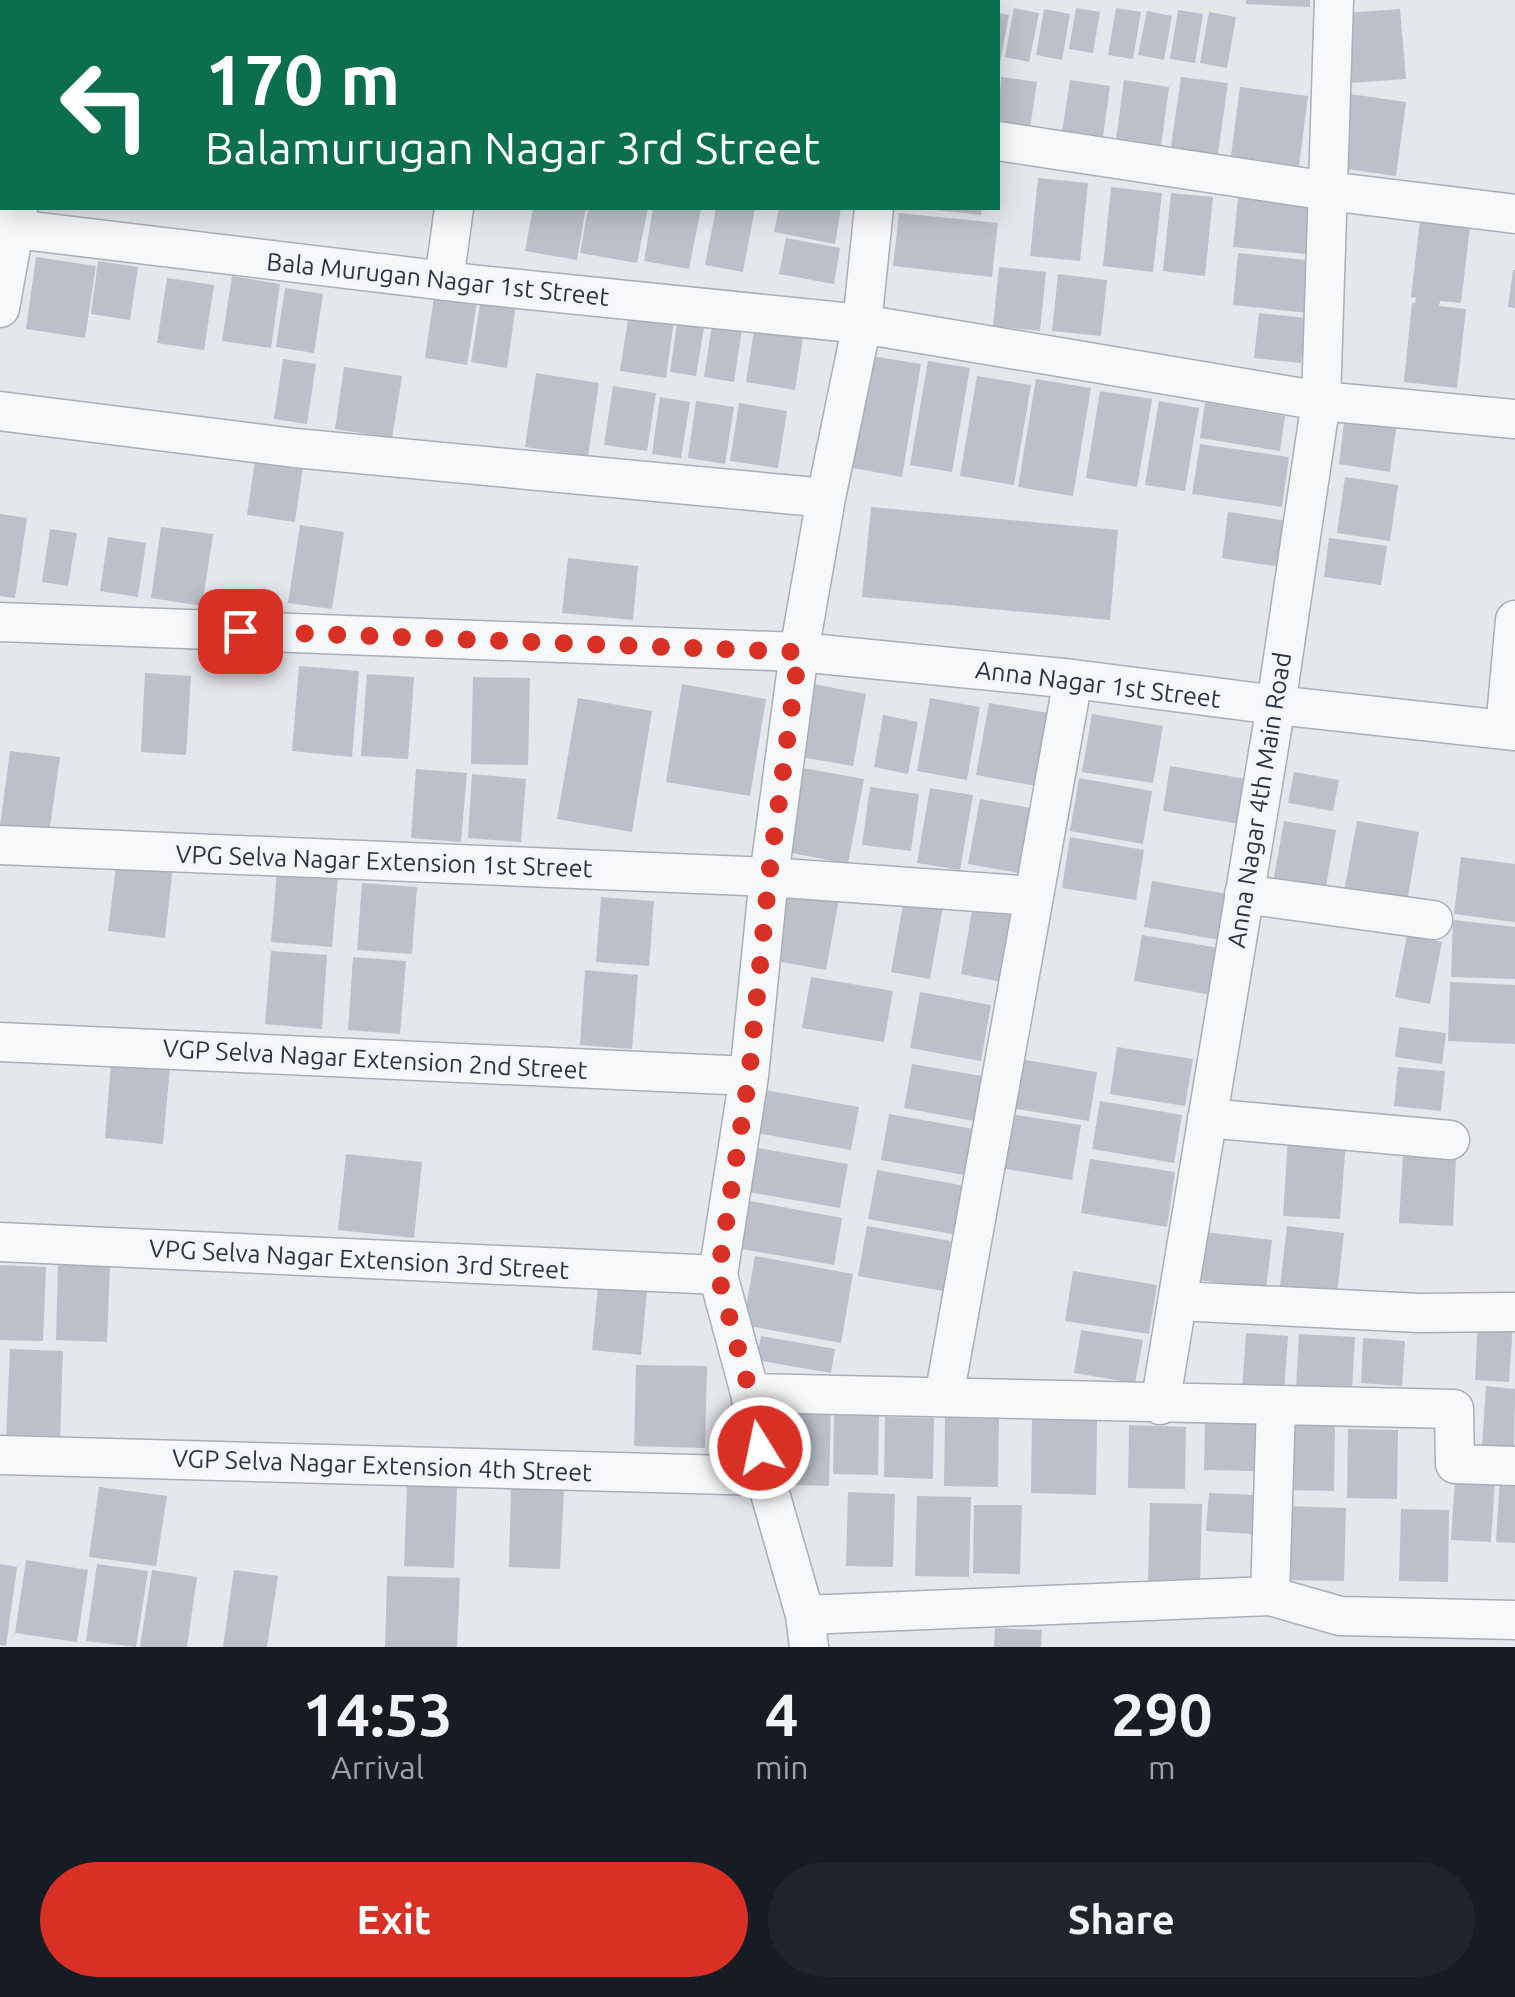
<!DOCTYPE html>
<style>
:root{--surface:#171b24;--page:#20242c;--text:#f1f3f6;--muted:#9ea1a6;--accent:#d93025}
body{margin:0;font-family:Ubuntu,sans-serif;background:var(--page);color:var(--text);height:100vh;display:flex;flex-direction:column;font-size:38px;white-space:nowrap}
*{box-sizing:border-box;margin:0}
p{font-size:32px;color:var(--muted)}
.icon{flex:none;width:55px;height:55px;fill:none;stroke:currentColor;stroke-width:2;stroke-linecap:round;stroke-linejoin:round}
.map{position:relative;height:1647px;overflow:hidden}
.sheet{display:flex;flex-direction:column;background:var(--surface);flex:1}
.sheet>*{flex:none}
.guide{position:absolute;left:0px;top:0px;width:1000px;height:210px;box-shadow:0 5px 25px #0003;background:#0b6e4f;color:#fff;overflow:hidden}
.pin{position:absolute;display:grid;place-items:center;width:85px;height:85px;color:#fff;margin:-42px;border-radius:20px;box-shadow:0 5px 15px #0006}
.me{position:absolute;width:110px;margin:-55px;rotate:350deg;stroke-linejoin:round;filter:drop-shadow(0 0 8px #0008)}
.turn{display:flex;align-items:center;gap:35px;height:210px;padding:0 40px;font-size:45px}
.turn .icon{width:130px;height:130px;stroke-width:2.5}
.turn b{display:block;font-size:70px;line-height:85px}
.eta{display:flex;justify-content:space-evenly;align-items:center;height:170px;text-align:center}
.eta b{font-size:60px;font-weight:700;line-height:70px}
.primary-button{display:flex;gap:20px;margin-top:auto;padding:20px 40px}
.primary-button a{flex:1;height:115px;border-radius:60px;background:var(--accent);color:#fff;font-size:40px;font-weight:700;line-height:115px;text-align:center}
.primary-button a+a{background:var(--page);color:var(--text)}
.map>svg:first-child{display:block}
.building{fill:#bbc0ca}
.lines{fill:none;stroke-linecap:round;stroke-linejoin:round}
.street-casing{stroke:#a9aeb7;stroke-width:41}
.street{stroke:#f7f8fa;stroke-width:38}
.route{stroke:#d93025;stroke-width:18;stroke-dasharray:0 32.4}
.labels{text-anchor:middle;dominant-baseline:central;stroke-width:8;stroke-linejoin:round;paint-order:stroke}
.street-label{font-size:25px;fill:#2b3445;stroke:#f4f6f9}
</style>
<div class="map">
<svg width="1515" height="1647" viewBox="0 0 1515 1647">
<rect width="100%" height="100%" fill="#e4e7ec"/>
<!-- building -->
<path class="building" d="M 1246,0 L 1310,0 L 1310,7 L 1246,4 Z
M 1014,8 L 1039,13 L 1029,62 L 1005,57 Z
M 1076,8 L 1100,12 L 1093,53 L 1069,49 Z
M 1116,8 L 1141,12 L 1133,59 L 1108,55 Z
M 1044,9 L 1070,14 L 1062,60 L 1036,55 Z
M 1400,9 L 1406,79 L 1350,83 L 1345,13 Z
M 1178,10 L 1203,14 L 1195,63 L 1170,59 Z
M 1147,11 L 1172,16 L 1164,60 L 1138,55 Z
M 1209,12 L 1236,17 L 1227,68 L 1200,63 Z
M 998,13 L 1009,15 L 999,68 L 998,68 Z
M 1001,77 L 1037,82 L 1030,129 L 998,125 Z
M 1181,77 L 1228,83 L 1217,160 L 1170,154 Z
M 1070,80 L 1110,86 L 1103,137 L 1062,132 Z
M 1124,80 L 1169,87 L 1160,154 L 1115,147 Z
M 1240,87 L 1308,96 L 1299,166 L 1231,156 Z
M 1343,93 L 1406,102 L 1396,176 L 1333,167 Z
M 1038,178 L 1088,183 L 1080,261 L 1030,256 Z
M 1111,187 L 1162,193 L 1153,272 L 1103,266 Z
M 1171,193 L 1213,197 L 1205,276 L 1163,271 Z
M 1238,198 L 1321,207 L 1316,255 L 1233,247 Z
M 533,208 L 586,208 L 577,260 L 525,251 Z
M 588,208 L 648,208 L 637,263 L 580,253 Z
M 653,208 L 701,208 L 689,269 L 644,261 Z
M 716,208 L 755,208 L 743,272 L 705,265 Z
M 779,208 L 841,208 L 835,244 L 774,232 Z
M 936,208 L 982,208 L 981,215 L 936,210 Z
M 899,213 L 998,223 L 992,277 L 893,266 Z
M 1420,220 L 1470,226 L 1461,303 L 1440,301 L 1439,306 L 1466,309 L 1457,388 L 1404,382 L 1412,303 L 1415,303 L 1416,298 L 1411,297 Z
M 786,238 L 840,248 L 834,284 L 779,274 Z
M 1238,253 L 1315,261 L 1309,313 L 1233,305 Z
M 36,257 L 96,266 L 85,338 L 26,329 Z
M 98,261 L 138,267 L 130,320 L 91,314 Z
M 999,267 L 1046,272 L 1040,331 L 993,326 Z
M 1513,270 L 1515,270 L 1515,308 L 1508,307 Z
M 1058,274 L 1107,280 L 1101,336 L 1052,331 Z
M 232,276 L 280,284 L 271,348 L 222,341 Z
M 167,278 L 214,285 L 204,350 L 157,343 Z
M 285,288 L 323,294 L 314,353 L 276,347 Z
M 435,290 L 478,296 L 467,365 L 425,358 Z
M 481,298 L 516,304 L 507,368 L 471,362 Z
M 629,313 L 674,320 L 666,378 L 620,371 Z
M 1259,313 L 1306,318 L 1301,363 L 1254,358 Z
M 713,318 L 743,322 L 734,382 L 704,377 Z
M 677,323 L 704,327 L 696,376 L 670,372 Z
M 755,324 L 804,331 L 795,390 L 746,382 Z
M 871,356 L 921,364 L 902,477 L 853,468 Z
M 283,359 L 316,364 L 307,424 L 274,419 Z
M 928,361 L 970,368 L 952,472 L 910,465 Z
M 344,367 L 402,376 L 392,438 L 335,429 Z
M 536,373 L 599,383 L 588,456 L 525,447 Z
M 977,376 L 1031,385 L 1014,485 L 960,476 Z
M 1036,379 L 1091,388 L 1073,496 L 1018,487 Z
M 613,386 L 656,393 L 647,451 L 604,445 Z
M 1100,391 L 1152,399 L 1137,487 L 1086,478 Z
M 660,397 L 690,402 L 681,458 L 652,454 Z
M 696,401 L 734,407 L 725,464 L 688,458 Z
M 1159,401 L 1199,408 L 1185,491 L 1145,485 Z
M 1205,402 L 1285,416 L 1280,451 L 1200,438 Z
M 739,403 L 787,411 L 778,468 L 730,461 Z
M 1345,414 L 1397,422 L 1390,472 L 1339,464 Z
M 1200,444 L 1289,457 L 1282,507 L 1192,494 Z
M 255,460 L 303,466 L 295,522 L 247,515 Z
M 1345,477 L 1398,485 L 1390,541 L 1337,533 Z
M 871,507 L 1118,530 L 1110,620 L 862,597 Z
M 1228,512 L 1288,521 L 1281,567 L 1222,558 Z
M 0,514 L 27,518 L 15,598 L 0,596 Z
M 300,525 L 344,532 L 332,609 L 288,603 Z
M 161,527 L 213,534 L 202,606 L 151,598 Z
M 50,529 L 77,533 L 68,586 L 42,582 Z
M 108,537 L 146,543 L 138,597 L 100,591 Z
M 1329,538 L 1387,546 L 1381,585 L 1324,577 Z
M 568,558 L 638,566 L 633,620 L 562,613 Z
M 299,666 L 359,671 L 352,757 L 292,751 Z
M 145,673 L 191,676 L 186,755 L 141,752 Z
M 367,674 L 414,677 L 408,759 L 361,756 Z
M 473,677 L 530,678 L 528,765 L 471,764 Z
M 803,682 L 866,694 L 853,766 L 789,755 Z
M 682,684 L 766,699 L 750,796 L 666,782 Z
M 578,698 L 652,711 L 632,832 L 557,819 Z
M 930,698 L 980,707 L 967,780 L 917,771 Z
M 989,703 L 1049,713 L 1036,786 L 976,775 Z
M 1092,714 L 1163,726 L 1153,783 L 1082,772 Z
M 883,715 L 918,722 L 908,774 L 874,767 Z
M 10,751 L 60,757 L 49,833 L 0,826 Z
M 1170,766 L 1246,779 L 1239,824 L 1163,811 Z
M 797,767 L 864,779 L 848,864 L 782,851 Z
M 416,769 L 467,773 L 461,842 L 411,838 Z
M 1294,772 L 1339,780 L 1333,811 L 1288,803 Z
M 472,774 L 526,779 L 521,842 L 468,838 Z
M 1079,778 L 1152,791 L 1143,844 L 1070,831 Z
M 870,787 L 919,794 L 911,851 L 862,845 Z
M 930,788 L 973,795 L 960,870 L 917,863 Z
M 980,799 L 1031,808 L 1019,873 L 968,864 Z
M 1284,821 L 1336,830 L 1325,892 L 1273,883 Z
M 1357,821 L 1419,832 L 1406,908 L 1343,897 Z
M 1070,837 L 1144,850 L 1136,900 L 1062,888 Z
M 1461,857 L 1515,864 L 1515,922 L 1454,914 Z
M 117,858 L 173,865 L 165,938 L 108,931 Z
M 277,871 L 338,876 L 332,947 L 271,942 Z
M 1152,881 L 1228,894 L 1220,940 L 1144,927 Z
M 362,883 L 417,887 L 412,954 L 357,950 Z
M 783,888 L 839,899 L 826,970 L 770,960 Z
M 601,897 L 654,901 L 649,966 L 596,962 Z
M 904,899 L 943,906 L 930,979 L 891,972 Z
M 974,899 L 1021,907 L 1007,983 L 961,974 Z
M 1453,920 L 1515,927 L 1515,979 L 1451,977 Z
M 1142,935 L 1219,948 L 1212,995 L 1134,981 Z
M 1407,935 L 1442,942 L 1430,1004 L 1395,997 Z
M 271,951 L 327,955 L 322,1029 L 265,1024 Z
M 353,957 L 406,961 L 400,1034 L 348,1030 Z
M 585,970 L 638,975 L 632,1049 L 580,1045 Z
M 811,977 L 893,991 L 884,1042 L 802,1028 Z
M 1450,982 L 1515,985 L 1515,1044 L 1448,1041 Z
M 920,992 L 991,1005 L 981,1061 L 910,1048 Z
M 1399,1027 L 1446,1033 L 1442,1064 L 1395,1057 Z
M 1117,1047 L 1193,1059 L 1185,1106 L 1110,1094 Z
M 1014,1058 L 1097,1072 L 1089,1121 L 1005,1107 Z
M 111,1062 L 170,1067 L 163,1144 L 105,1138 Z
M 912,1064 L 993,1078 L 985,1123 L 904,1108 Z
M 1398,1067 L 1445,1071 L 1441,1111 L 1394,1106 Z
M 759,1089 L 859,1107 L 851,1150 L 751,1132 Z
M 1100,1101 L 1182,1115 L 1174,1163 L 1092,1149 Z
M 1003,1113 L 1081,1125 L 1072,1180 L 995,1167 Z
M 889,1114 L 979,1130 L 970,1176 L 881,1160 Z
M 1288,1137 L 1346,1141 L 1340,1219 L 1283,1216 Z
M 746,1146 L 848,1164 L 840,1208 L 737,1190 Z
M 346,1154 L 422,1162 L 414,1238 L 338,1230 Z
M 1403,1155 L 1456,1157 L 1453,1226 L 1399,1223 Z
M 1090,1159 L 1175,1172 L 1167,1227 L 1081,1213 Z
M 877,1170 L 966,1186 L 957,1235 L 868,1219 Z
M 739,1199 L 842,1218 L 834,1265 L 730,1247 Z
M 867,1226 L 951,1241 L 943,1291 L 858,1276 Z
M 1287,1226 L 1344,1233 L 1336,1302 L 1279,1295 Z
M 1196,1231 L 1272,1240 L 1266,1289 L 1190,1279 Z
M 755,1256 L 853,1274 L 841,1343 L 743,1325 Z
M 58,1262 L 110,1264 L 107,1342 L 56,1340 Z
M 0,1265 L 46,1267 L 43,1341 L 0,1340 Z
M 1073,1271 L 1157,1285 L 1149,1334 L 1065,1321 Z
M 599,1275 L 648,1280 L 641,1355 L 592,1350 Z
M 1478,1321 L 1513,1323 L 1509,1382 L 1475,1380 Z
M 1081,1330 L 1143,1340 L 1135,1383 L 1074,1373 Z
M 1246,1333 L 1288,1336 L 1284,1393 L 1242,1391 Z
M 1299,1334 L 1355,1337 L 1352,1390 L 1296,1386 Z
M 761,1336 L 835,1349 L 831,1373 L 756,1360 Z
M 1363,1338 L 1405,1341 L 1402,1386 L 1361,1383 Z
M 10,1349 L 63,1351 L 60,1439 L 6,1437 Z
M 636,1365 L 707,1366 L 705,1448 L 634,1446 Z
M 1486,1386 L 1515,1389 L 1514,1449 L 1482,1447 Z
M 771,1405 L 831,1406 L 829,1486 L 769,1484 Z
M 834,1411 L 879,1411 L 878,1475 L 833,1474 Z
M 885,1417 L 934,1418 L 933,1479 L 884,1477 Z
M 945,1418 L 999,1419 L 998,1487 L 944,1486 Z
M 1032,1418 L 1097,1419 L 1096,1495 L 1031,1493 Z
M 1205,1419 L 1258,1420 L 1257,1471 L 1204,1470 Z
M 1286,1424 L 1335,1425 L 1334,1491 L 1285,1490 Z
M 1129,1425 L 1186,1427 L 1185,1489 L 1128,1488 Z
M 1348,1429 L 1398,1430 L 1397,1499 L 1347,1498 Z
M 1455,1478 L 1495,1481 L 1491,1542 L 1451,1540 Z
M 1500,1479 L 1515,1480 L 1515,1543 L 1496,1542 Z
M 407,1485 L 457,1487 L 454,1568 L 404,1566 Z
M 99,1487 L 167,1496 L 156,1566 L 89,1557 Z
M 511,1487 L 564,1489 L 560,1569 L 509,1567 Z
M 848,1492 L 895,1494 L 893,1567 L 846,1566 Z
M 1209,1493 L 1254,1495 L 1252,1534 L 1206,1531 Z
M 917,1496 L 971,1497 L 969,1577 L 915,1576 Z
M 1150,1503 L 1202,1504 L 1200,1584 L 1148,1583 Z
M 974,1505 L 1022,1505 L 1020,1574 L 973,1573 Z
M 1285,1506 L 1346,1508 L 1344,1581 L 1283,1580 Z
M 1401,1509 L 1449,1510 L 1448,1582 L 1399,1581 Z
M 26,1560 L 88,1570 L 77,1642 L 15,1633 Z
M 0,1564 L 17,1567 L 6,1646 L 0,1645 Z
M 97,1564 L 148,1571 L 136,1647 L 86,1641 Z
M 152,1570 L 197,1577 L 187,1647 L 140,1647 Z
M 234,1570 L 278,1576 L 267,1647 L 223,1647 Z
M 387,1576 L 460,1578 L 457,1647 L 385,1647 Z
M 995,1628 L 1042,1630 L 1041,1647 L 994,1647 Z"/>
<g class="lines">
<defs>
<path id="street" d="M 271,2 L 272,0
M 484,2 L 484,0
M 662,2 L 663,0
M 892,2 L 892,0
M 0,139 L 2,140
M 998,141 L 1328,191 L 1515,214
M 15,229 L 471,284 L 862,324 L 1321,401 L 1515,419
M 444,281 L 454,208
M 0,308 L 18,208
M 0,411 L 295,448 L 826,498
M 0,622 L 799,652 L 1073,679 L 1276,705 L 1515,731
M 1505,729 L 1515,620
M 0,845 L 769,877 L 1034,896
M 1244,894 L 1433,920
M 0,1042 L 749,1076
M 1207,1118 L 1450,1140
M 0,1242 L 718,1275
M 1177,1301 L 1419,1313 L 1515,1312
M 750,1393 L 1454,1409 L 1455,1464 L 1515,1466
M 944,1397 L 1073,679
M 1160,1405 L 1276,705 L 1321,401 L 1334,0
M 0,1455 L 765,1476
M 1270,1596 L 1276,1406
M 805,1615 L 1270,1596 L 1340,1616 L 1515,1620
M 809,1647 L 805,1615 L 765,1476 L 750,1393 L 718,1275 L 749,1076 L 769,877 L 799,652 L 826,498 L 862,324 L 874,208"/>
</defs>
<!-- street casing -->
<use href="#street" class="street-casing"/>
<!-- street -->
<use href="#street" class="street"/>
</g>
<g class="lines">
<!-- route -->
<path class="route" d="M 240,631 L 799,652 L 769,876 L 749,1076 L 718,1275 L 750,1393 L 760,1448"/>
</g>
<g class="labels">
<!-- street labels -->
<g class="street-label">
<text transform="translate(438 279) rotate(6)">Bala Murugan Nagar 1st Street</text>
<text transform="translate(1098 684) rotate(7)">Anna Nagar 1st Street</text>
<text transform="translate(1259 800) rotate(-81)">Anna Nagar 4th Main Road</text>
<text transform="translate(384 861) rotate(2)">VPG Selva Nagar Extension 1st Street</text>
<text transform="translate(375 1059) rotate(3)">VGP Selva Nagar Extension 2nd Street</text>
<text transform="translate(359 1259) rotate(3)">VPG Selva Nagar Extension 3rd Street</text>
<text transform="translate(382 1465) rotate(2)">VGP Selva Nagar Extension 4th Street</text>
</g>
</g>
</svg>
<div class="pin" style="left:240px;top:631px;background:#d93025"><svg class="icon" aria-label="arrive" viewBox="0 0 24 24"><path d="M6 21V4h12l-3 4 3 4H6"/></svg></div>
<svg class="me" style="left:760px;top:1448px" viewBox="-20 -20 40 40"><circle r="17" fill="#d93025" stroke="#fff" stroke-width="3"/><path d="M0-11L8 9 0 5-8 9z" fill="#fff"/></svg>
<div class="guide">
<div class="turn"><svg class="icon" aria-label="left" viewBox="0 0 24 24"><path d="M17 20v-9H6M10 6l-5 5 5 5"/></svg><div><b>170 m</b>Balamurugan Nagar 3rd Street</div></div>
</div>
</div>
<section class="sheet">
<div class="eta">
<div><b>14:53</b><p>Arrival</p></div>
<div><b>4</b><p>min</p></div>
<div><b>290</b><p>m</p></div>
</div>
<div class="primary-button"><a>Exit</a><a>Share</a></div>
</section>
